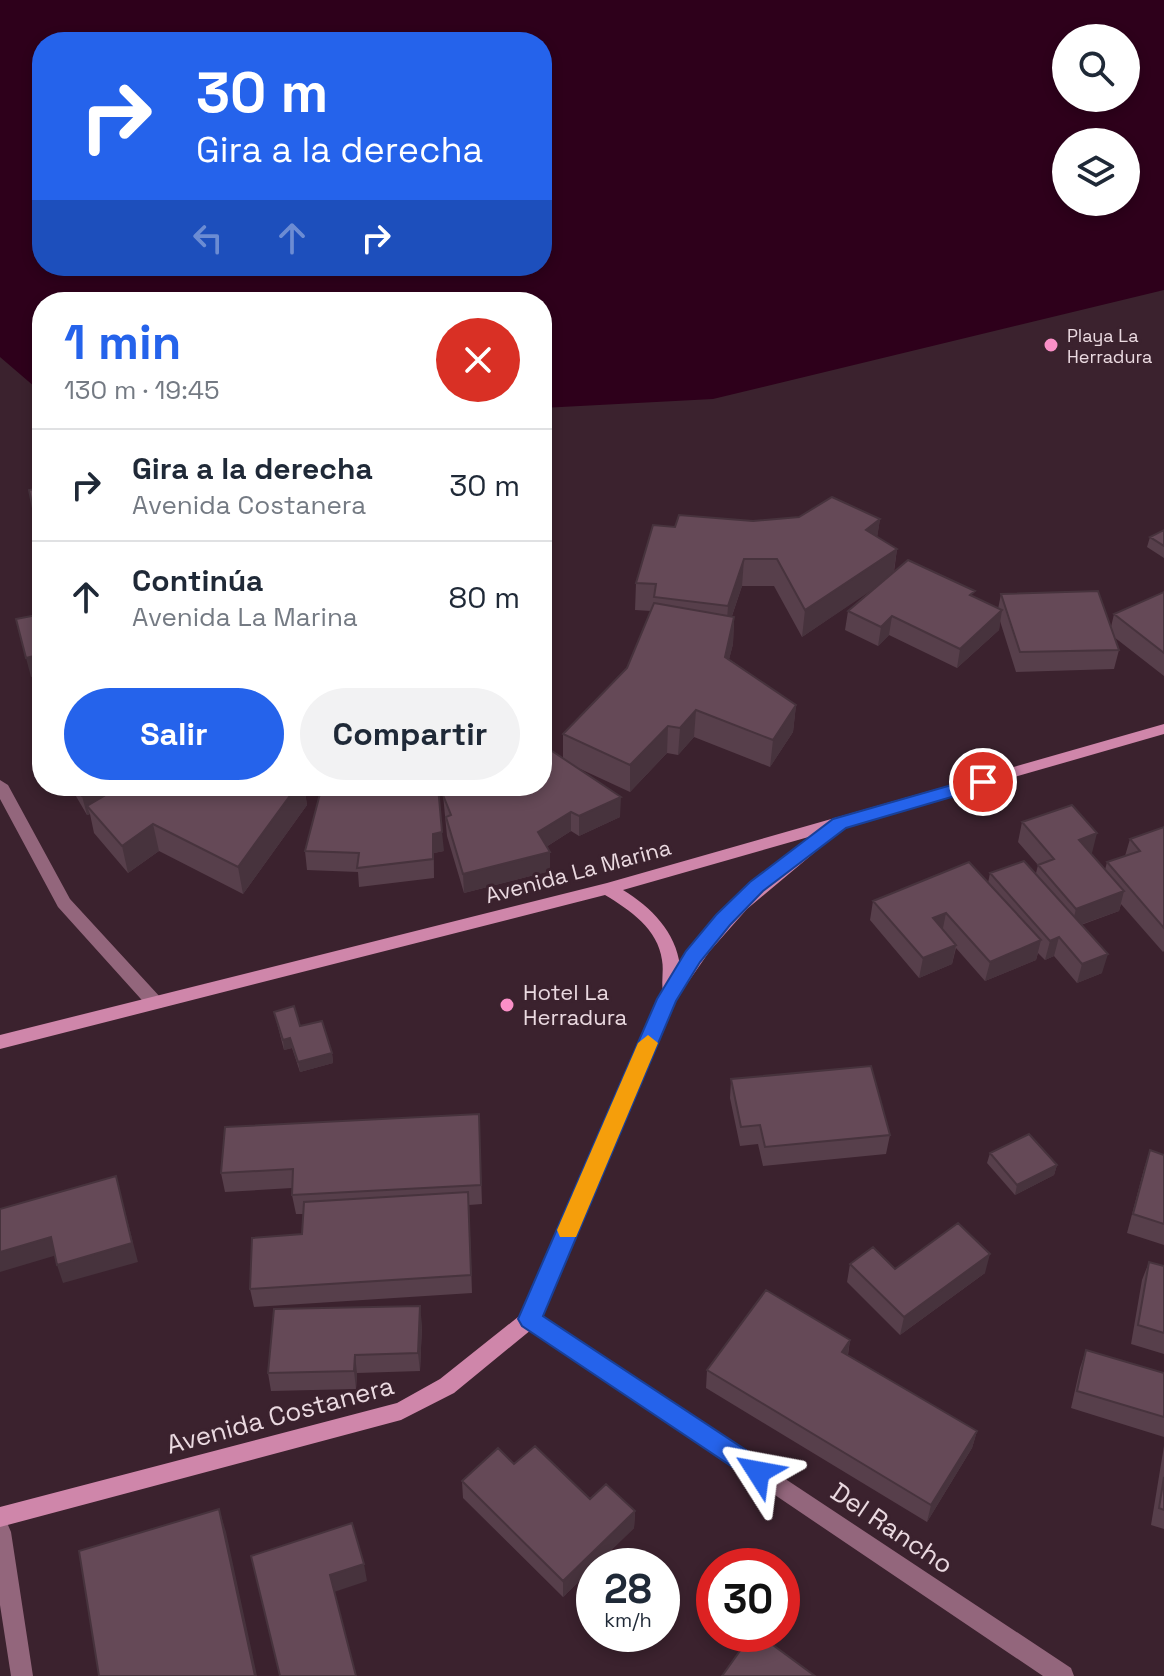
<!DOCTYPE html>
<html lang="es">
<meta charset="utf-8">
<style>
:root{--surface:#fff;--page:#f2f2f3;--text:#1f2937;--muted:#747a83;--line:#e0e1e3;--accent:#2563eb}
body{margin:0;font-family:"Space Grotesk",sans-serif;background:var(--page);color:var(--text);height:100vh;display:flex;flex-direction:column;font-size:30px;white-space:nowrap}
*{box-sizing:border-box;margin:0}
p{font-size:26px;color:var(--muted)}
.icon{flex:none;width:44px;height:44px;fill:none;stroke:currentColor;stroke-width:2;stroke-linecap:round;stroke-linejoin:round}
.map{position:relative;flex:1;overflow:hidden}
.panel{position:absolute;left:32px;top:292px;width:520px;height:504px;display:flex;flex-direction:column;background:var(--surface);border-radius:32px;box-shadow:0 4px 12px #0003}
.panel>*{flex:none}
.top-card{position:absolute;left:32px;top:32px;width:520px;height:244px;border-radius:32px;box-shadow:0 4px 12px #0003;background:#2563eb;color:#fff;overflow:hidden}
.fabs{position:absolute;left:1052px;top:24px;display:grid;gap:16px}
.fabs a{display:grid;place-items:center;width:88px;height:88px;border-radius:50%;background:var(--surface);box-shadow:0 4px 12px #0003;font-size:40px}
.speed{position:absolute;left:576px;top:1548px;display:flex;gap:16px;font-size:40px;font-weight:700;text-align:center}
.speed>*{display:grid;place-content:center;width:104px;height:104px;border-radius:50%;background:var(--surface);box-shadow:0 4px 12px #0003;line-height:1}
.speed small{font-size:20px;font-weight:400}
.speed .limit{border:12px solid #d22;background:#fff;color:#111}
.pin{position:absolute;display:grid;place-items:center;width:68px;height:68px;color:#fff;margin:-34px;border:4px solid #fff;border-radius:50%;box-shadow:0 2px 8px #0007}
.me{position:absolute;width:88px;margin:-44px;rotate:304deg;stroke-linejoin:round;filter:drop-shadow(0 0 6px #0008)}
.turn{display:flex;align-items:center;gap:28px;height:168px;padding:0 32px;font-size:36px}
.turn .icon{width:104px;height:104px;stroke-width:2.5}
.turn b{display:block;font-size:56px;line-height:68px}
.lanes{display:flex;align-items:center;height:76px;padding:0 32px;background:#0003;justify-content:center;gap:40px;direction:ltr}
.lanes .off{opacity:.35}
.round{display:grid;place-items:center;flex:none;width:84px;height:84px;border-radius:42px;background:var(--page)}
.headline{display:flex;align-items:center;justify-content:space-between;height:136px;padding:0 32px}
h1{font-size:48px;font-weight:600;line-height:60px;color:var(--accent)}
.cta{display:flex;gap:16px;margin-top:auto;padding:16px 32px}
.cta a{flex:1;height:92px;border-radius:48px;background:var(--accent);color:#fff;font-size:32px;font-weight:600;line-height:92px;text-align:center}
.cta a+a{background:var(--page);color:var(--text)}
ul{padding:0;list-style:none}
li{display:flex;align-items:center;gap:24px;height:112px;padding:0 32px;border-top:2px solid var(--line)}
li div{flex:1}
li b{display:block;font-size:30px}
li em{font-style:normal}
.map>svg:first-child{display:block}
.water{fill:#2e001b;fill-rule:evenodd}
.lines{fill:none;stroke-linecap:round;stroke-linejoin:round}
.street{fill:#93667c;fill-rule:evenodd}
.secondary{fill:#cf86aa;fill-rule:evenodd}
.wall{fill:#573f4b}
.shaded-wall{fill:#47333d}
.building{fill:#654957;stroke:#47333d;stroke-width:2}
.route{fill:#2563eb;stroke:#184099;stroke-width:2}
.slow{fill:#f59e0b}
.poi-dot{fill:#fa8fc7;stroke:#3b222e;stroke-width:3}
.labels{text-anchor:middle;dominant-baseline:central;stroke-width:6;stroke-linejoin:round;paint-order:stroke}
.far-poi-label{font-size:18px;fill:#ead9e0;stroke:#3b222e;text-anchor:start}
.street-label{font-size:22px;fill:#ead9e0;stroke:#3b222e}
.poi-label{font-size:22px;fill:#ead9e0;stroke:#3b222e;text-anchor:start}
.near-street-label{font-size:26px;fill:#ead9e0;stroke:#3b222e}
</style>
<div class="map">
<svg width="1164" height="1676" viewBox="0 0 1164 1676">
<rect width="100%" height="100%" fill="#3b222e"/>
<!-- water -->
<path class="water" d="M 0,0 L 1164,0 L 1164,290 L 713,399 L 542,408 L 542,302 L 42,302 L 42,393 L 0,357 ZM 1066,38 L 1126,38 L 1126,98 L 1066,98 ZM 42,42 L 542,42 L 542,266 L 42,266 ZM 1066,142 L 1126,142 L 1126,202 L 1066,202 Z"/>
<g class="lines">
<!-- street -->
<path class="street" d="M 0,780 L 8,785 L 70,899 L 161,998 L 164,1003 L 161,1008 L 149,1008 L 58,907 L 0,799 Z
M 530,1310 L 1071,1668 L 1074,1676 L 1043,1676 L 523,1325 L 520,1319 L 523,1313 Z
M 0,1522 L 8,1525 L 11,1532 L 33,1676 L 11,1676 L 0,1605 Z"/>
<!-- secondary -->
<path class="secondary" d="M 1164,724 L 1164,734 L 841,827 L 839,832 L 747,909 L 709,952 L 675,1001 L 537,1325 L 454,1393 L 401,1420 L 0,1527 L 0,1507 L 397,1403 L 440,1379 L 523,1313 L 663,991 C 661,981 664,971 662,960 C 658,929 630,910 605,895 L 0,1049 L 0,1035 L 607,883 ZM 812,836 L 735,901 L 680,966 C 676,932 651,907 623,890 Z"/>
</g>
<!-- wall -->
<path class="wall" d="M 880,519 L 877,537 L 897,549 L 894,572 L 974,597 L 998,609 L 1001,594 L 1111,627 L 1114,614 L 1164,592 L 1164,676 L 1114,637 L 1119,650 L 1114,669 L 1016,672 L 1000,621 L 999,630 L 957,668 L 889,635 L 878,646 L 845,630 L 848,611 L 874,588 L 802,637 L 774,586 L 742,586 L 732,616 L 734,617 L 733,644 L 729,659 L 796,705 L 793,732 L 770,767 L 694,737 L 678,755 L 667,753 L 630,792 L 576,767 L 620,817 L 579,836 L 571,831 L 546,847 L 550,871 L 464,893 L 447,836 L 443,795 L 446,794 L 442,789 L 442,786 L 542,786 L 563,758 L 563,734 L 627,668 L 651,611 L 635,610 L 636,583 L 675,527 L 753,521 Z
M 1164,530 L 1164,558 L 1147,547 L 1150,537 Z
M 70,786 L 304,786 L 307,805 L 243,894 L 159,851 L 128,873 L 94,833 L 90,814 L 87,815 Z
M 1022,822 L 1092,853 L 1091,853 L 1105,870 L 1107,862 L 1125,856 L 1130,839 L 1164,827 L 1164,951 L 1163,952 L 1121,904 L 1119,911 L 1081,925 L 1102,973 L 1077,983 L 1054,956 L 1045,960 L 1038,953 L 1036,960 L 985,981 L 956,948 L 952,964 L 919,978 L 870,920 L 873,901 L 988,883 L 990,873 L 1036,873 L 1038,865 L 1018,842 Z
M 305,851 L 444,851 L 434,853 L 434,878 L 359,887 L 358,872 L 307,870 Z
M 274,1012 L 300,1026 L 332,1053 L 333,1063 L 300,1072 L 292,1048 L 284,1050 Z
M 731,1079 L 890,1135 L 886,1154 L 763,1166 L 758,1144 L 740,1146 L 730,1098 Z
M 479,1114 L 482,1204 L 469,1205 L 472,1293 L 254,1307 L 250,1289 L 302,1234 L 303,1214 L 296,1214 L 292,1195 L 292,1188 L 225,1192 L 221,1173 Z
M 1150,1150 L 1164,1155 L 1164,1245 L 1127,1233 L 1144,1169 Z
M 990,1153 L 1057,1165 L 1054,1175 L 1015,1195 L 987,1163 Z
M 1149,1262 L 1164,1266 L 1164,1354 L 1131,1344 L 1142,1280 Z
M 850,1264 L 895,1269 L 985,1273 L 900,1335 L 847,1282 Z
M 422,1325 L 420,1371 L 357,1373 L 356,1389 L 271,1391 L 268,1373 Z
M 850,1340 L 848,1355 L 977,1431 L 972,1448 L 927,1522 L 706,1388 L 707,1370 Z
M 1086,1350 L 1164,1373 L 1164,1437 L 1071,1408 L 1080,1368 Z
M 1164,1446 L 1164,1529 L 1151,1525 Z
M 514,1464 L 590,1499 L 635,1511 L 634,1528 L 563,1597 L 463,1498 L 462,1481 Z"/>
<!-- shaded-wall -->
<path class="shaded-wall" d="M 880,519 L 876,545 L 866,530 Z
M 42,526 L 42,546 L 37,527 Z
M 897,549 L 893,576 L 802,637 L 805,610 Z
M 744,559 L 742,586 L 726,633 L 728,606 Z
M 1002,610 L 999,630 L 957,668 L 960,649 Z
M 892,616 L 889,635 L 878,646 L 881,627 Z
M 734,617 L 733,644 L 723,684 L 725,657 Z
M 42,654 L 42,675 L 31,677 L 26,658 Z
M 796,705 L 793,732 L 770,767 L 773,740 Z
M 696,710 L 694,737 L 678,755 L 680,728 Z
M 668,726 L 667,753 L 630,792 L 630,765 Z
M 101,786 L 143,786 L 87,806 L 90,814 L 87,815 L 82,796 Z
M 297,786 L 304,786 L 307,805 L 243,894 L 238,867 Z
M 621,797 L 620,817 L 579,836 L 579,816 Z
M 571,812 L 571,831 L 538,852 L 538,832 Z
M 153,824 L 159,851 L 128,873 L 122,846 Z
M 442,832 L 444,851 L 434,853 L 434,878 L 433,834 Z
M 1097,833 L 1092,853 L 1074,859 L 1079,840 Z
M 550,852 L 550,871 L 464,893 L 463,874 Z
M 1124,891 L 1119,911 L 1071,928 L 1076,909 Z
M 946,913 L 942,933 L 933,918 Z
M 1059,937 L 1054,956 L 1045,960 L 1050,941 Z
M 1041,940 L 1036,960 L 985,981 L 990,962 Z
M 956,945 L 952,964 L 919,978 L 923,958 Z
M 1108,954 L 1102,973 L 1077,983 L 1082,964 Z
M 290,1038 L 292,1048 L 284,1050 L 283,1040 Z
M 332,1053 L 333,1063 L 300,1072 L 298,1062 Z
M 1057,1165 L 1054,1175 L 1015,1195 L 1017,1185 Z
M 116,1176 L 138,1262 L 63,1283 L 57,1265 Z
M 51,1237 L 57,1255 L 0,1272 L 0,1252 Z
M 990,1254 L 985,1273 L 900,1335 L 904,1317 Z
M 420,1306 L 422,1325 L 420,1371 L 418,1353 Z
M 850,1340 L 847,1358 L 842,1352 Z
M 355,1355 L 357,1373 L 356,1389 L 354,1371 Z
M 977,1431 L 972,1448 L 927,1522 L 931,1505 Z
M 219,1509 L 226,1532 L 257,1676 L 255,1676 Z
M 635,1511 L 634,1528 L 563,1597 L 563,1581 Z
M 364,1564 L 367,1581 L 334,1592 L 330,1575 Z"/>
<!-- building -->
<path class="building" d="M 42,488 L 42,526 L 37,527 L 29,490 Z
M 832,497 L 880,519 L 866,530 L 897,549 L 805,610 L 777,559 L 744,559 L 728,606 L 654,597 L 656,584 L 636,583 L 653,525 L 675,527 L 679,515 L 753,521 L 799,517 Z
M 1164,530 L 1164,546 L 1150,537 Z
M 908,560 L 975,591 L 970,595 L 1002,610 L 960,649 L 892,616 L 881,627 L 848,611 Z
M 1098,591 L 1119,650 L 1020,652 L 1001,594 Z
M 1164,592 L 1164,653 L 1114,614 Z
M 654,603 L 734,617 L 725,657 L 796,705 L 773,740 L 696,710 L 680,728 L 668,726 L 630,765 L 563,734 L 627,668 Z
M 42,614 L 42,654 L 26,658 L 16,619 Z
M 552,751 L 621,797 L 579,816 L 571,812 L 538,832 L 550,852 L 463,874 L 446,817 L 451,815 L 443,795 L 455,789 L 453,786 L 542,786 L 542,755 Z
M 76,786 L 101,786 L 82,796 Z
M 121,786 L 297,786 L 238,867 L 153,824 L 122,846 L 87,806 Z
M 322,786 L 438,786 L 442,832 L 433,834 L 433,859 L 357,868 L 359,853 L 305,851 Z
M 1072,805 L 1097,833 L 1079,840 L 1124,891 L 1076,909 L 1038,865 L 1054,859 L 1022,822 Z
M 1164,827 L 1164,928 L 1107,862 L 1140,851 L 1130,839 Z
M 1024,861 L 1108,954 L 1082,964 L 1059,937 L 1050,941 L 990,873 Z
M 969,862 L 1041,940 L 990,962 L 946,913 L 933,918 L 956,945 L 923,958 L 873,901 Z
M 294,1006 L 300,1026 L 322,1021 L 332,1053 L 298,1062 L 290,1038 L 283,1040 L 274,1012 Z
M 871,1066 L 890,1135 L 765,1147 L 760,1125 L 741,1127 L 731,1079 Z
M 479,1114 L 481,1185 L 292,1195 L 293,1169 L 221,1173 L 225,1127 Z
M 1029,1134 L 1057,1165 L 1017,1185 L 990,1153 Z
M 1150,1150 L 1164,1155 L 1164,1224 L 1133,1214 Z
M 116,1176 L 132,1243 L 57,1265 L 51,1237 L 0,1252 L 0,1209 Z
M 468,1192 L 471,1275 L 250,1289 L 252,1238 L 302,1234 L 304,1202 Z
M 958,1223 L 990,1254 L 904,1317 L 850,1264 L 873,1247 L 895,1269 Z
M 1149,1262 L 1164,1266 L 1164,1333 L 1138,1325 Z
M 766,1290 L 850,1340 L 842,1352 L 977,1431 L 931,1505 L 707,1370 Z
M 420,1306 L 418,1353 L 355,1355 L 354,1371 L 268,1373 L 274,1309 Z
M 1086,1350 L 1164,1373 L 1164,1417 L 1077,1391 Z
M 535,1446 L 590,1499 L 606,1484 L 635,1511 L 563,1581 L 462,1481 L 498,1448 L 514,1464 Z
M 1164,1477 L 1164,1510 L 1159,1508 Z
M 219,1509 L 255,1676 L 99,1676 L 79,1551 Z
M 352,1523 L 364,1564 L 330,1575 L 356,1676 L 280,1676 L 251,1556 Z
M 752,1634 L 758,1634 L 815,1676 L 722,1676 Z"/>
<!-- route -->
<path class="route" d="M 983,776 L 989,777 L 989,786 L 846,828 L 763,891 L 730,925 L 700,962 L 676,1001 L 543,1316 L 767,1464 L 770,1472 L 767,1480 L 758,1484 L 522,1326 L 518,1319 L 657,999 L 686,951 L 716,915 L 750,882 L 833,819 Z"/>
<!-- slow -->
<path class="slow" d="M 648,1035 L 658,1043 L 579,1230 L 576,1237 L 560,1237 L 557,1230 L 638,1043 Z"/>
<!-- markers -->
<g class="poi-dot">
<circle cx="1051" cy="345" r="8"/>
<circle cx="507" cy="1005" r="8"/>
</g>
<g class="labels">
<!-- far-poi labels -->
<g class="far-poi-label">
<text x="1067" y="335">Playa La<tspan x="1067" dy="21">Herradura</tspan></text>
</g>
<!-- street labels -->
<g class="street-label">
<text transform="translate(578 871) rotate(-15)">Avenida La Marina</text>
</g>
<!-- poi labels -->
<g class="poi-label">
<text x="523" y="992">Hotel La<tspan x="523" dy="25">Herradura</tspan></text>
</g>
<!-- near-street labels -->
<g class="near-street-label">
<text transform="translate(280 1415) rotate(-15)">Avenida Costanera</text>
<text transform="translate(892 1528) rotate(34)">Del Rancho</text>
</g>
</g>
</svg>
<div class="fabs">
<a><svg class="icon" aria-label="search" viewBox="0 0 24 24"><circle cx="10" cy="10" r="6"/><path d="M15 15l6 6"/></svg></a>
<a><svg class="icon" aria-label="layers" viewBox="0 0 24 24"><path d="M12 4l9 5-9 5-9-5zM3 14l9 5 9-5"/></svg></a>
</div>
<div class="speed"><div>28<small>km/h</small></div><div class="limit">30</div></div>
<div class="pin" style="left:983px;top:782px;background:#d93025"><svg class="icon" aria-label="arrive" viewBox="0 0 24 24"><path d="M6 21V4h12l-3 4 3 4H6"/></svg></div>
<svg class="me" style="left:758px;top:1472px" viewBox="-20 -20 40 40"><path d="M0-17L14 15 0 8-14 15z" fill="#2563eb" stroke="#fff" stroke-width="4"/></svg>
<div class="top-card">
<div class="turn"><svg class="icon" aria-label="right" viewBox="0 0 24 24"><path d="M7 20v-9h11M14 6l5 5-5 5"/></svg><div><b>30 m</b>Gira a la derecha</div></div>
<div class="lanes"><svg class="icon off" aria-label="left" viewBox="0 0 24 24"><path d="M17 20v-9H6M10 6l-5 5 5 5"/></svg><svg class="icon off" aria-label="ahead" viewBox="0 0 24 24"><path d="M12 20V5M6 11l6-6 6 6"/></svg><svg class="icon" aria-label="right" viewBox="0 0 24 24"><path d="M7 20v-9h11M14 6l5 5-5 5"/></svg></div>
</div>
<section class="panel">
<div class="headline"><div><h1>1 min</h1><p>130 m · 19:45</p></div><a class="round" style="background:#d93025;color:#fff"><svg class="icon" aria-label="close" viewBox="0 0 24 24"><path d="M6 6l12 12M18 6L6 18"/></svg></a></div>
<ul>
<li><svg class="icon" aria-label="right" viewBox="0 0 24 24"><path d="M7 20v-9h11M14 6l5 5-5 5"/></svg><div><b>Gira a la derecha</b><p>Avenida Costanera</p></div><em>30 m</em></li>
<li><svg class="icon" aria-label="ahead" viewBox="0 0 24 24"><path d="M12 20V5M6 11l6-6 6 6"/></svg><div><b>Continúa</b><p>Avenida La Marina</p></div><em>80 m</em></li>
</ul>
<div class="cta"><a>Salir</a><a>Compartir</a></div>
</section>
</div>
